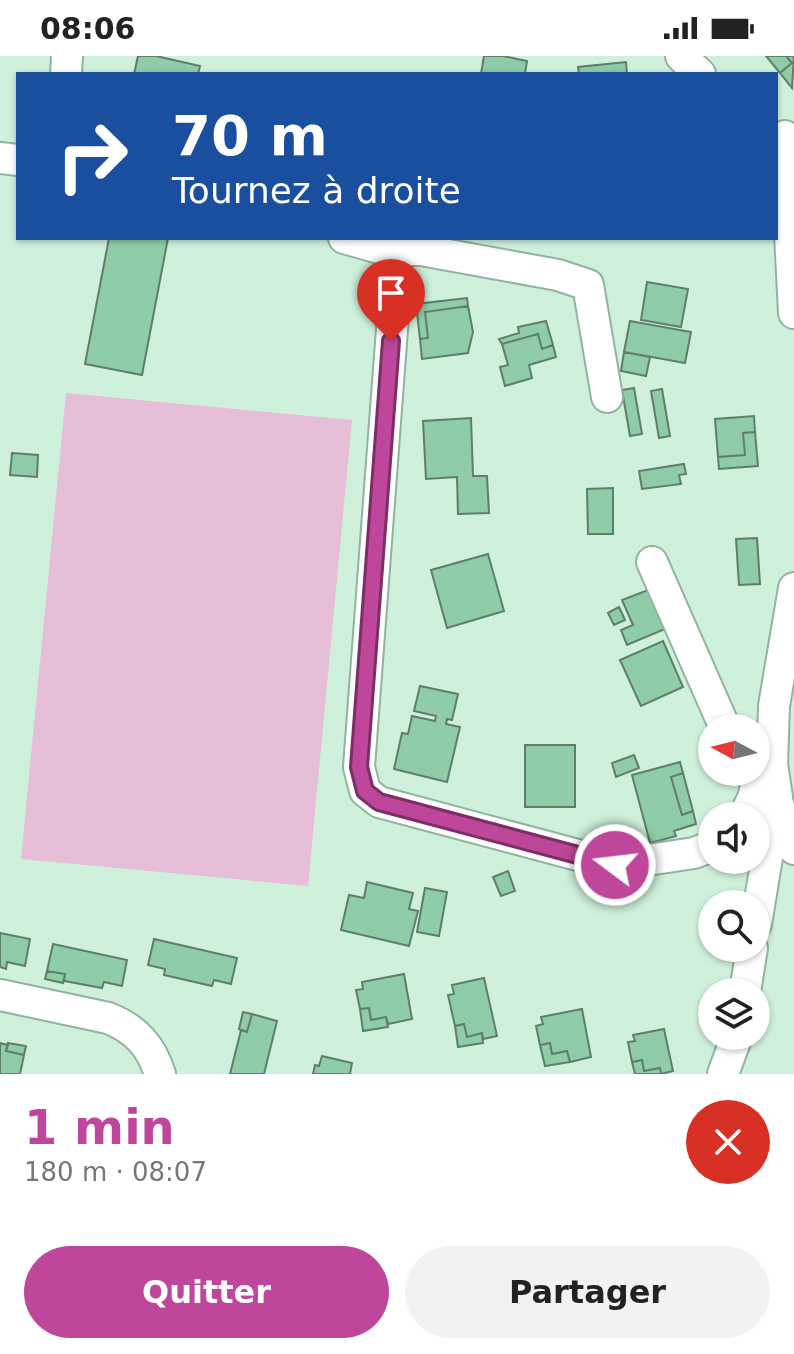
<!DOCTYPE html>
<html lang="fr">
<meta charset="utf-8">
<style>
:root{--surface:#fff;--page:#f2f2f2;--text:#222;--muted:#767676;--accent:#be469b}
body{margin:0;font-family:"DejaVu Sans",sans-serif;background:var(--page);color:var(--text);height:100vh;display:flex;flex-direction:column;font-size:30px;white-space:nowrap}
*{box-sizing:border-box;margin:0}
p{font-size:26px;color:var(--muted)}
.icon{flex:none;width:44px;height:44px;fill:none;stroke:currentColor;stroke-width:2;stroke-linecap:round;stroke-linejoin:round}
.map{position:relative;height:1018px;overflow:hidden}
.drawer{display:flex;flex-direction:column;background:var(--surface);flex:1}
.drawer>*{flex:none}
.top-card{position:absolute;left:16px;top:16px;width:762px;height:168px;border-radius:0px;box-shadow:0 2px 6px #0004;background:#1a4fa0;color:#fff;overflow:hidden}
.needle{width:52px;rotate:277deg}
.tools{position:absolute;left:698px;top:658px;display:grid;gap:16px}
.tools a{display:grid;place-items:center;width:72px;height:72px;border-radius:50%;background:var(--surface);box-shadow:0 2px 6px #0004;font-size:40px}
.pin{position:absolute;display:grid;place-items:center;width:68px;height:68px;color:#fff;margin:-82px -34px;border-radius:50% 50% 50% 0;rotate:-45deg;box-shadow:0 0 8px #0007}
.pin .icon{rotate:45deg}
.me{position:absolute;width:88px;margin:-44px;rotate:285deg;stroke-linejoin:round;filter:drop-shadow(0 0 6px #0008)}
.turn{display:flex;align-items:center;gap:28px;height:168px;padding:0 24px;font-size:36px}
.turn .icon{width:104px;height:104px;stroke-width:2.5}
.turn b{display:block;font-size:56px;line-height:68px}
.round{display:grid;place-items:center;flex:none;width:84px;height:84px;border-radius:42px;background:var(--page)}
.overview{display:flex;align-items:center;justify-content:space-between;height:136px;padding:0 24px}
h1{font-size:48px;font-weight:700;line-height:60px;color:var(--accent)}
.button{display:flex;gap:16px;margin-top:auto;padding:16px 24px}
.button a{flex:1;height:92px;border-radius:48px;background:var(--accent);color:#fff;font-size:32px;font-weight:700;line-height:92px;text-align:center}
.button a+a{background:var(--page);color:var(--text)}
.status{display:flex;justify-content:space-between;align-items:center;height:56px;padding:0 40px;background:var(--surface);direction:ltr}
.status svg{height:22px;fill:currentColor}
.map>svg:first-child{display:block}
.green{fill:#e7bed7}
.building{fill:#8ecda8;stroke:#5f7e6b;stroke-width:2}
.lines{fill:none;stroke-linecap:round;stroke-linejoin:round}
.minor-casing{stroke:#92b39f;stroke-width:34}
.minor{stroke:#fff;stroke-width:30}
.route-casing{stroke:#7c2e65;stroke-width:20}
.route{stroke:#be469b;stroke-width:14}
</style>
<div class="status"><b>08:06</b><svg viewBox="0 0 49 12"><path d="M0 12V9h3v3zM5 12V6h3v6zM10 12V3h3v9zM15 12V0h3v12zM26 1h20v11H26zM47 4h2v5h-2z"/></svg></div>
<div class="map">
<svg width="794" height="1018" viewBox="0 0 794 1018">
<rect width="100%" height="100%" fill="#cff1dc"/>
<!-- green -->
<path class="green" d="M 66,337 L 352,364 L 308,830 L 21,803 Z"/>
<!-- building -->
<path class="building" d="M 138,0 L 156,0 L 200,10 L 198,18 L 134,18 Z
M 484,0 L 503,0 L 527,5 L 525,18 L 481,18 Z
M 766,0 L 786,0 L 792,7 L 780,17 Z
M 786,0 L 794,0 L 792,32 L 780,17 L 792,7 Z
M 626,6 L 627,18 L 579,18 L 578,11 Z
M 109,182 L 168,182 L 142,319 L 85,308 Z
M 647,226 L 688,233 L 681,271 L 641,264 Z
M 467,242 L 468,250 L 425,256 L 428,282 L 420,283 L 416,248 Z
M 468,250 L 473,276 L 468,297 L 422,303 L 420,283 L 428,282 L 425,256 Z
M 546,265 L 553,289 L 542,293 L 538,278 L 502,288 L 499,283 L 519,277 L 518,271 Z
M 630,265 L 691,276 L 685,307 L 624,296 Z
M 538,278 L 542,293 L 553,289 L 556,301 L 529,309 L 532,322 L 505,330 L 500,311 L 508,309 L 502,288 Z
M 624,296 L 650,301 L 646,320 L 621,315 Z
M 634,332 L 642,378 L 630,380 L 622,334 Z
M 662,333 L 670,380 L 659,382 L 651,335 Z
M 754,360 L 755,376 L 743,377 L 745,399 L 718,401 L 715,363 Z
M 471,362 L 473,420 L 487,420 L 489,457 L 458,458 L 457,421 L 426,423 L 423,365 Z
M 755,376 L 758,410 L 719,413 L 718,401 L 745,399 L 743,377 Z
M 12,397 L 38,399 L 37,421 L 10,419 Z
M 684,408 L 686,418 L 679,419 L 681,428 L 642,433 L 639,415 Z
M 613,432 L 613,478 L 588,478 L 587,433 Z
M 757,482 L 760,528 L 739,529 L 736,483 Z
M 488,498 L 504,555 L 447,572 L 431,514 Z
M 648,534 L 665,573 L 627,589 L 621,574 L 633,569 L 622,544 Z
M 619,551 L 625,564 L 614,569 L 608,557 Z
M 663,585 L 683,631 L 641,650 L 620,604 Z
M 420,630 L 458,638 L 452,664 L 447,663 L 446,668 L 460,671 L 447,726 L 394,713 L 402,677 L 408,678 L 412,660 L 435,665 L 436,660 L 414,655 Z
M 525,689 L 575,689 L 575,751 L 525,751 Z
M 634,699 L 639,712 L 616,721 L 612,707 Z
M 680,706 L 683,717 L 671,721 L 682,759 L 693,755 L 696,768 L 674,775 L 676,780 L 650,787 L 632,719 Z
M 683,717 L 693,755 L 682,759 L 671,721 Z
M 508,815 L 515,835 L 501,840 L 493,821 Z
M 367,826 L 413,837 L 409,853 L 418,855 L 409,890 L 341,874 L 349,839 L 364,842 Z
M 425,832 L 447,836 L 439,880 L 417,876 Z
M 0,877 L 30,883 L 25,910 L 7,906 L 6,913 L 0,911 Z
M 154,883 L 237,902 L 231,928 L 214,924 L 212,930 L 164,919 L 165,913 L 148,909 Z
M 53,888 L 127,904 L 122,930 L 104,926 L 102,932 L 64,925 L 65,918 L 47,915 Z
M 47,915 L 65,918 L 63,927 L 45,923 Z
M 404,918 L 412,963 L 388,968 L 386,961 L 371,964 L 369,952 L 360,953 L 356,934 L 363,933 L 362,926 Z
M 484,922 L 497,980 L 483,983 L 482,977 L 467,981 L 464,968 L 455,970 L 448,939 L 454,938 L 452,929 Z
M 369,952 L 371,964 L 386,961 L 388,971 L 363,975 L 360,953 Z
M 582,953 L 591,1001 L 570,1006 L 567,995 L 552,998 L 550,987 L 540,989 L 536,970 L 543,968 L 541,961 Z
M 243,956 L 252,958 L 247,976 L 239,973 Z
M 252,958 L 277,965 L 264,1018 L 230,1018 L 241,974 L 247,976 Z
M 464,968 L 467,981 L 482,977 L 483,987 L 458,991 L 455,970 Z
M 664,973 L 673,1015 L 661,1018 L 660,1012 L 644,1015 L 642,1004 L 632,1006 L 628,986 L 635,985 L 633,979 Z
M 0,987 L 8,989 L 6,995 L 24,999 L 20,1018 L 0,1018 Z
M 8,987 L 26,990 L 24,999 L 6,995 Z
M 550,987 L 552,998 L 567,995 L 570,1006 L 545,1010 L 540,989 Z
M 322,1000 L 352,1007 L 350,1018 L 313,1018 L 315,1009 L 319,1010 Z
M 642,1004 L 644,1015 L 660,1012 L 661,1018 L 635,1018 L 632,1006 Z"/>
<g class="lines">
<defs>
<path id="minor" d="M 681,0 L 700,18
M 66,18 L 67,0
M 785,80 L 794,257
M 0,102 L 18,104
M 344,182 L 379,192 L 417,194
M 398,194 L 359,711 L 365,735 L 379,746 L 615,809 L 694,797 L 712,790
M 421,194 L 558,219 L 588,229 L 607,341
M 652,506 L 725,672
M 779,750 L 786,783 L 794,793
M 744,760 L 753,742 L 762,707
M 756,868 L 777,741 L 772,708 L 774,650 L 794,532
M 745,936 L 752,892
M 0,939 L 108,962 C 136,973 151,990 160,1018
M 723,1018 L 737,980"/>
</defs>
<!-- minor casing -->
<use href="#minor" class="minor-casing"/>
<!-- minor -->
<use href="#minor" class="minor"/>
</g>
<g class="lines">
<defs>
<path id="route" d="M 391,285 L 359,711 L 365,735 L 379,746 L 615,809"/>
</defs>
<!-- route casing -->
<use href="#route" class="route-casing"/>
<!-- route -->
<use href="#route" class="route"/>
</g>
</svg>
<div class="tools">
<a><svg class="needle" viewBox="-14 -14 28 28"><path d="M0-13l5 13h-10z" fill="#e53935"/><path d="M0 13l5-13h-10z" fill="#767676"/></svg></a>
<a><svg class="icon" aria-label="sound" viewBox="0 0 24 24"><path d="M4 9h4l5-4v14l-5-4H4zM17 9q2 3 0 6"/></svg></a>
<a><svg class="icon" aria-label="search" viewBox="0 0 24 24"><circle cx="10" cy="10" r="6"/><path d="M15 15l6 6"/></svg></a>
<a><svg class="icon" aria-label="layers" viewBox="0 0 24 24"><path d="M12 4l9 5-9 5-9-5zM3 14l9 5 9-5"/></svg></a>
</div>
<div class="pin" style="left:391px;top:285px;background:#d93025"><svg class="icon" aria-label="arrive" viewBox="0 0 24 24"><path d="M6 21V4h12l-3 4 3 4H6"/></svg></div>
<svg class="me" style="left:615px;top:809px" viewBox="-20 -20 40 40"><circle r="17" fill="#be469b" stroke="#fff" stroke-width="3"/><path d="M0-11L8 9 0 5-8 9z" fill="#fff"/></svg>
<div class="top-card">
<div class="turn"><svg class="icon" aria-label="right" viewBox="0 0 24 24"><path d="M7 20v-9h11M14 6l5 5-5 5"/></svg><div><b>70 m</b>Tournez à droite</div></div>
</div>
</div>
<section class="drawer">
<div class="overview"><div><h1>1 min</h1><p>180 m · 08:07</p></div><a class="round" style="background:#d93025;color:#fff"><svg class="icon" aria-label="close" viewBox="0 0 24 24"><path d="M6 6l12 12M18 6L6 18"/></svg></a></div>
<div class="button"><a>Quitter</a><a>Partager</a></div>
</section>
